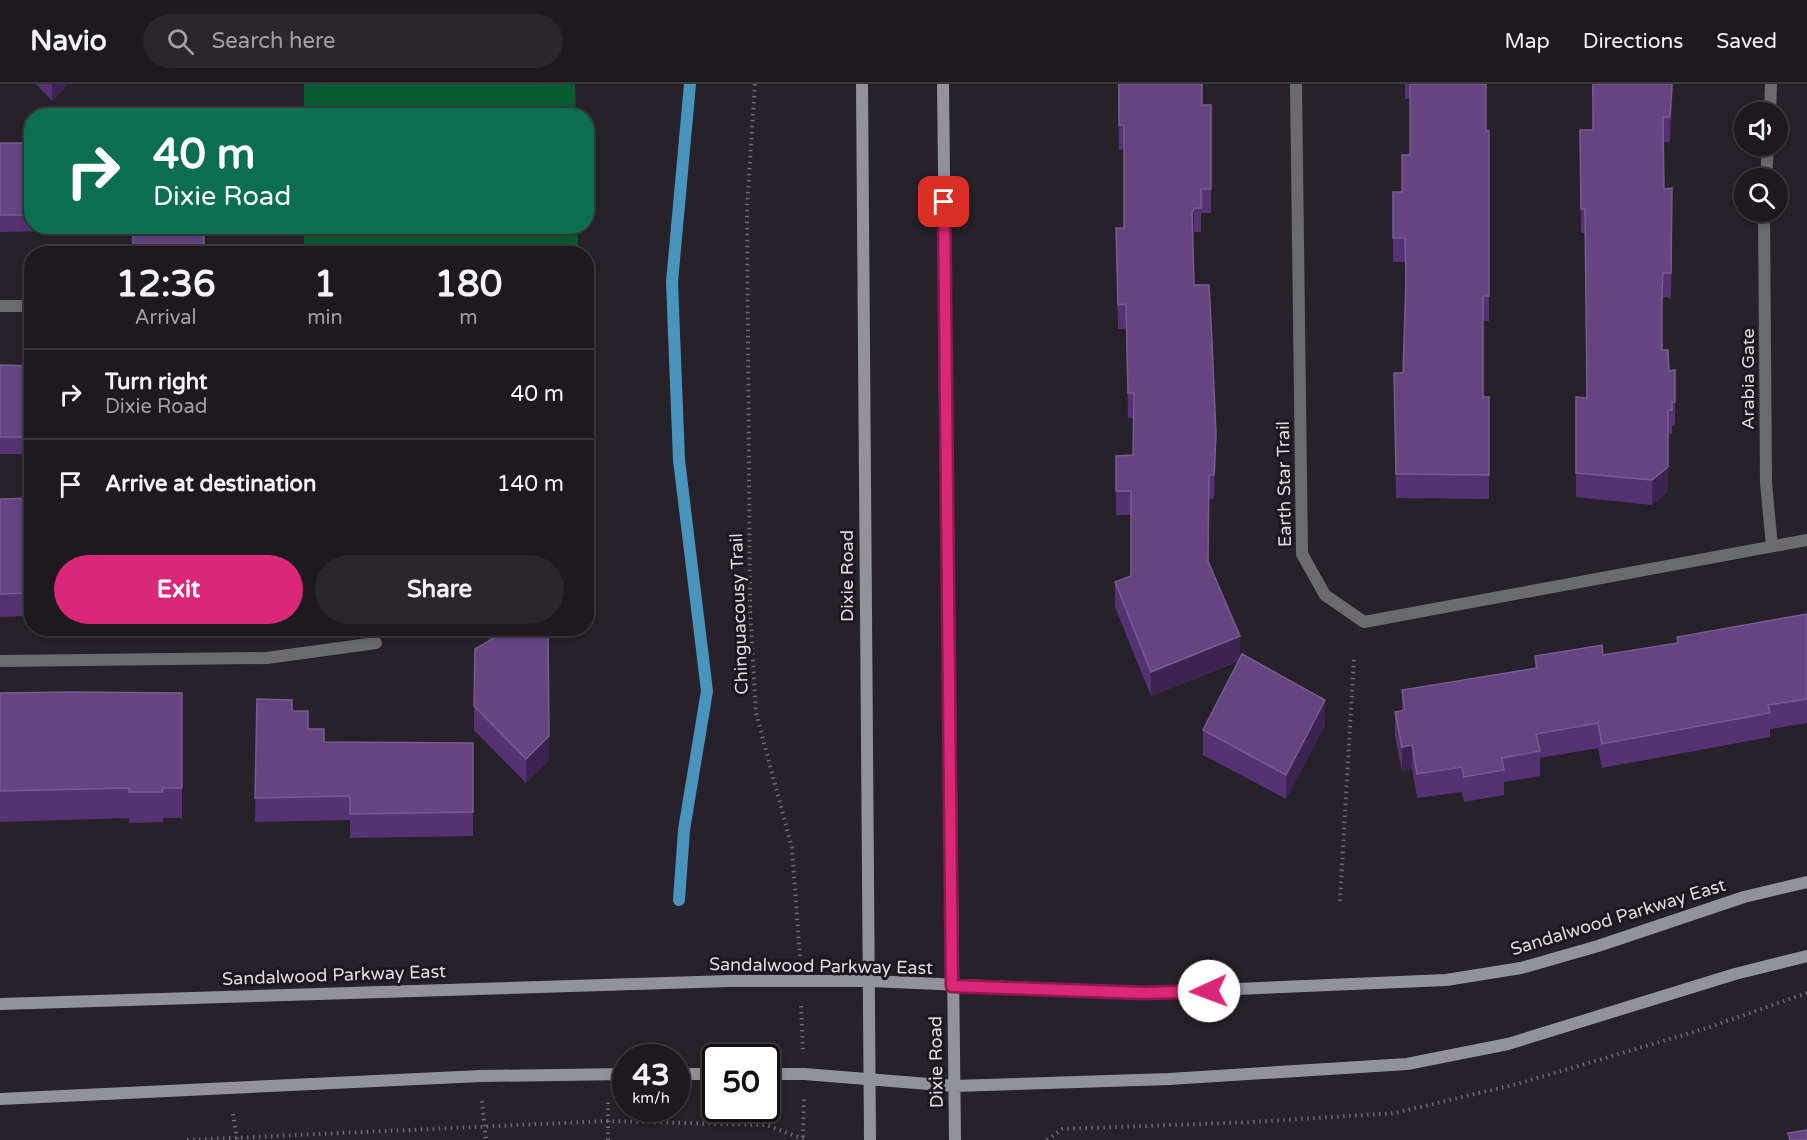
<!DOCTYPE html>
<style>
:root{--surface:#1d191f;--page:#2a262c;--text:#f1f3f6;--muted:#a0a0a4;--line:#3b383d;--accent:#db2777}
body{margin:0;font-family:"Varela Round",sans-serif;background:var(--page);color:var(--text);height:100vh;display:flex;flex-direction:column;font-size:22px;white-space:nowrap}
*{box-sizing:border-box;margin:0}
p{font-size:20px;color:var(--muted)}
.icon{flex:none;width:33px;height:33px;fill:none;stroke:currentColor;stroke-width:2;stroke-linecap:round;stroke-linejoin:round}
.map{position:relative;flex:1;overflow:hidden}
.sheet{position:absolute;left:24px;top:162px;width:570px;height:390px;display:flex;flex-direction:column;background:var(--surface);border-radius:24px;box-shadow:0 3px 9px #0003,0 0 0 2px var(--line)}
.sheet>*{flex:none}
.guide{position:absolute;left:24px;top:24px;width:570px;height:126px;border-radius:24px;box-shadow:0 3px 9px #0003,0 0 0 2px var(--line);background:#0b6e4f;color:#fff;overflow:hidden}
.controls{position:absolute;left:1734px;top:18px;display:grid;gap:12px}
.controls a{display:grid;place-items:center;width:54px;height:54px;border-radius:50%;background:var(--surface);box-shadow:0 3px 9px #0003,0 0 0 2px var(--line);font-size:30px}
.speed{position:absolute;left:612px;top:960px;display:flex;gap:12px;font-size:30px;font-weight:700;text-align:center}
.speed>*{display:grid;place-content:center;width:78px;height:78px;border-radius:50%;background:var(--surface);box-shadow:0 3px 9px #0003,0 0 0 2px var(--line);line-height:1}
.speed small{font-size:15px;font-weight:400}
.speed .limit{border:3px solid #111;border-radius:9px;background:#fff;color:#111}
.pin{position:absolute;display:grid;place-items:center;width:51px;height:51px;color:#fff;margin:-26px;border-radius:12px;box-shadow:0 3px 9px #0006}
.me{position:absolute;width:66px;margin:-33px;rotate:268deg;stroke-linejoin:round;filter:drop-shadow(0 0 4px #0008)}
.turn{display:flex;align-items:center;gap:21px;height:126px;padding:0 30px;font-size:27px}
.turn .icon{width:78px;height:78px;stroke-width:2.5}
.turn b{display:block;font-size:42px;line-height:51px}
.eta{display:flex;justify-content:space-evenly;align-items:center;height:102px;text-align:center}
.eta b{font-size:36px;font-weight:800;line-height:42px}
.action{display:flex;gap:12px;margin-top:auto;padding:12px 30px}
.action a{flex:1;height:69px;border-radius:36px;background:var(--accent);color:#fff;font-size:24px;font-weight:800;line-height:69px;text-align:center}
.action a+a{background:var(--page);color:var(--text)}
ul{padding:0;list-style:none}
li{display:flex;align-items:center;gap:18px;height:90px;padding:0 30px;border-top:2px solid var(--line)}
li div{flex:1}
li b{display:block;font-size:22px}
li em{font-style:normal}
header{display:flex;align-items:center;gap:36px;box-sizing:border-box;height:84px;padding:0 30px;background:var(--surface);border-bottom:2px solid var(--line)}
header strong{font-size:28px}
nav{display:flex;gap:33px;margin-inline-start:auto;font-size:21px}
.search{width:420px;height:54px;background:var(--page);display:flex;align-items:center;gap:15px;box-sizing:border-box;padding:0 21px;border-radius:33px;color:var(--muted);font-size:22px}
.map>svg:first-child{display:block}
.green{fill:#095b31}
.lines{fill:none;stroke-linecap:round;stroke-linejoin:round}
.stream{stroke:#4894bd;stroke-width:12}
.path{stroke:#6f6a70;stroke-width:4;stroke-dasharray:1.5 4.5;stroke-linecap:butt}
.minor{stroke:#6a6b6f;stroke-width:12}
.secondary{stroke:#92939a;stroke-width:12}
.wall{fill:#563275}
.shaded-wall{fill:#3d2352}
.building{fill:#654481;stroke:#785c90;stroke-width:1.5}
.route-casing{stroke:#8e194d;stroke-width:15}
.route{stroke:#db2777;stroke-width:10}
.labels{text-anchor:middle;dominant-baseline:central;stroke-width:6;stroke-linejoin:round;paint-order:stroke}
.street-label{font-size:18px;fill:#dfdbe0;stroke:#1d181f}
</style>
<header>
<strong>Navio</strong>
<div class="search"><svg class="icon" aria-label="search" viewBox="0 0 24 24"><circle cx="10" cy="10" r="6"/><path d="M15 15l6 6"/></svg>Search here</div>
<nav><a>Map</a><a>Directions</a><a>Saved</a></nav>
</header>
<div class="map">
<svg width="1807" height="1056" viewBox="0 0 1807 1056">
<rect width="100%" height="100%" fill="#272129"/>
<!-- green -->
<path class="green" d="M 304,0 L 575,0 L 576,31 L 304,31 Z
M 304,143 L 578,143 L 578,169 L 304,169 Z"/>
<g class="lines">
<!-- stream -->
<path class="stream" d="M 679,816 L 684,746 L 707,607 L 679,376 L 672,198 L 690,0"/>
<!-- path -->
<path class="path" d="M 755,0 L 747,123 L 750,524 L 756,629 L 792,764 L 800,873
M 1340,817 L 1354,573
M 801,922 L 803,966
M 482,1017 L 486,1056
M 233,1030 L 237,1055
M 803,1053 L 804,1015
M 187,1056 L 607,1037 L 766,1041 L 806,1056
M 608,1056 L 608,1015
M 1047,1056 L 1062,1045 L 1253,1038 L 1395,1029 L 1517,1000 L 1707,944 L 1807,909"/>
<!-- minor -->
<path class="minor" d="M 1296,0 L 1302,470 L 1325,511 L 1364,538 L 1807,456
M 1770,28 L 1771,0
M 1766,94 L 1768,62
M 1764,128 L 1766,399 L 1772,462
M 0,222 L 32,222
M 0,577 L 267,574 L 376,559"/>
<!-- secondary -->
<path class="secondary" d="M 862,0 L 870,1056
M 943,0 L 955,1056
M 0,920 L 729,897 L 870,897 L 1144,909 L 1446,896 L 1521,884 L 1598,862 L 1744,813 L 1807,798
M 676,990 L 716,990
M 766,990 L 804,990 L 954,1002 L 1169,995 L 1407,980 L 1508,960 L 1735,890 L 1807,872
M 0,1015 L 481,992 L 626,990"/>
</g>
<!-- wall -->
<path class="wall" d="M 36,0 L 68,0 L 52,17 Z
M 1118,0 L 1202,21 L 1211,21 L 1211,129 L 1201,129 L 1201,148 L 1194,148 L 1193,152 L 1194,201 L 1216,375 L 1214,415 L 1209,415 L 1208,477 L 1240,574 L 1325,641 L 1286,715 L 1203,671 L 1203,646 L 1239,577 L 1151,612 L 1115,523 L 1115,498 L 1131,492 L 1131,431 L 1116,431 L 1116,372 L 1133,371 L 1134,334 L 1128,334 L 1126,245 L 1118,245 L 1116,144 L 1124,144 L 1124,65 L 1119,66 Z
M 1405,0 L 1486,0 L 1486,47 L 1489,47 L 1489,237 L 1483,237 L 1483,313 L 1489,313 L 1489,415 L 1396,414 L 1394,289 L 1403,289 L 1405,207 L 1405,178 L 1393,178 L 1393,108 L 1402,108 L 1402,71 L 1410,71 L 1410,15 L 1405,15 Z
M 1592,0 L 1673,0 L 1670,58 L 1663,58 L 1664,105 L 1672,129 L 1671,214 L 1663,213 L 1662,227 L 1662,266 L 1669,287 L 1675,286 L 1675,342 L 1672,342 L 1672,350 L 1668,350 L 1668,407 L 1652,421 L 1576,413 L 1576,313 L 1587,314 L 1585,149 L 1581,149 L 1580,46 L 1593,46 Z
M 0,59 L 32,59 L 32,142 L 47,142 L 47,147 L 0,148 Z
M 0,281 L 32,282 L 32,370 L 0,370 Z
M 32,414 L 32,532 L 0,533 L 0,415 Z
M 1807,530 L 1807,639 L 1770,645 L 1770,653 L 1602,684 L 1598,664 L 1540,674 L 1540,692 L 1504,698 L 1504,711 L 1464,718 L 1462,708 L 1417,714 L 1412,685 L 1402,687 L 1395,652 L 1395,628 L 1402,626 L 1402,606 L 1535,584 L 1535,572 L 1603,571 L 1677,559 L 1677,553 Z
M 485,544 L 548,544 L 549,676 L 526,699 L 474,646 L 474,622 L 490,557 Z
M 0,609 L 182,609 L 182,734 L 163,734 L 163,738 L 129,739 L 129,734 L 0,738 Z
M 257,615 L 292,627 L 308,645 L 324,658 L 473,659 L 473,752 L 350,754 L 350,736 L 255,738 Z"/>
<!-- shaded-wall -->
<path class="shaded-wall" d="M 52,0 L 68,0 L 52,17 Z
M 1672,0 L 1673,0 L 1670,58 L 1670,33 Z
M 1194,124 L 1194,148 L 1192,154 L 1192,129 Z
M 1668,326 L 1668,407 L 1652,421 L 1652,396 Z
M 1216,351 L 1216,375 L 1214,415 L 1214,391 Z
M 1240,552 L 1240,576 L 1151,612 L 1151,588 Z
M 1325,616 L 1325,641 L 1286,715 L 1286,691 Z
M 549,652 L 549,676 L 526,699 L 526,675 Z
M 1412,661 L 1412,685 L 1402,687 L 1402,663 Z"/>
<!-- building -->
<path class="building" d="M 1119,0 L 1202,0 L 1202,21 L 1211,21 L 1211,105 L 1201,105 L 1201,124 L 1194,124 L 1192,129 L 1194,201 L 1209,201 L 1212,258 L 1216,351 L 1214,391 L 1209,391 L 1208,477 L 1240,552 L 1151,588 L 1115,498 L 1131,492 L 1131,407 L 1116,407 L 1116,372 L 1133,371 L 1134,309 L 1128,309 L 1126,220 L 1118,221 L 1116,144 L 1124,144 L 1124,41 L 1119,41 Z
M 1410,0 L 1486,0 L 1486,47 L 1489,47 L 1489,212 L 1483,212 L 1483,313 L 1489,313 L 1489,391 L 1396,390 L 1394,289 L 1403,289 L 1406,196 L 1405,154 L 1393,154 L 1393,108 L 1402,108 L 1402,71 L 1410,71 Z
M 1593,0 L 1672,0 L 1670,33 L 1663,33 L 1664,105 L 1672,104 L 1671,189 L 1663,189 L 1662,207 L 1662,266 L 1668,266 L 1669,287 L 1675,286 L 1675,318 L 1672,318 L 1672,326 L 1668,326 L 1668,383 L 1652,396 L 1576,389 L 1576,313 L 1587,314 L 1585,125 L 1581,125 L 1580,46 L 1593,46 Z
M 0,59 L 32,59 L 32,131 L 0,131 Z
M 133,142 L 204,142 L 204,170 L 133,170 Z
M 0,281 L 32,282 L 32,353 L 0,353 Z
M 32,414 L 32,509 L 0,510 L 0,415 Z
M 1807,530 L 1807,615 L 1768,621 L 1770,629 L 1602,660 L 1598,639 L 1536,650 L 1540,667 L 1502,674 L 1504,686 L 1464,693 L 1462,683 L 1417,690 L 1412,661 L 1402,663 L 1395,628 L 1405,626 L 1402,606 L 1537,584 L 1535,572 L 1602,561 L 1603,571 L 1678,559 L 1677,553 Z
M 494,544 L 548,544 L 549,652 L 526,675 L 474,622 L 475,565 L 496,553 Z
M 1242,570 L 1325,616 L 1286,691 L 1203,646 Z
M 72,608 L 182,609 L 182,704 L 162,704 L 163,708 L 129,708 L 129,704 L 0,707 L 0,609 Z
M 257,615 L 292,616 L 292,627 L 308,627 L 308,645 L 324,645 L 324,658 L 473,659 L 473,728 L 350,730 L 350,712 L 255,714 Z
M 1807,1046 L 1807,1056 L 1790,1056 L 1788,1049 Z"/>
<g class="lines">
<defs>
<path id="route" d="M 944,118 L 952,902 L 1144,909 L 1209,907"/>
</defs>
<!-- route casing -->
<use href="#route" class="route-casing"/>
<!-- route -->
<use href="#route" class="route"/>
</g>
<g class="labels">
<!-- street labels -->
<g class="street-label">
<text transform="translate(1748 295) rotate(-90)">Arabia Gate</text>
<text transform="translate(1284 400) rotate(-91)">Earth Star Trail</text>
<text transform="translate(847 492) rotate(-90)">Dixie Road</text>
<text transform="translate(739 530) rotate(-92)">Chinguacousy Trail</text>
<text transform="translate(1618 833) rotate(-17)">Sandalwood Parkway East</text>
<text transform="translate(821 882) rotate(1)">Sandalwood Parkway East</text>
<text transform="translate(334 891) rotate(-2)">Sandalwood Parkway East</text>
<text transform="translate(936 978) rotate(-91)">Dixie Road</text>
</g>
</g>
</svg>
<div class="controls">
<a><svg class="icon" aria-label="sound" viewBox="0 0 24 24"><path d="M4 9h4l5-4v14l-5-4H4zM17 9q2 3 0 6"/></svg></a>
<a><svg class="icon" aria-label="search" viewBox="0 0 24 24"><circle cx="10" cy="10" r="6"/><path d="M15 15l6 6"/></svg></a>
</div>
<div class="speed"><div>43<small>km/h</small></div><div class="limit">50</div></div>
<div class="pin" style="left:944px;top:118px;background:#d93025"><svg class="icon" aria-label="arrive" viewBox="0 0 24 24"><path d="M6 21V4h12l-3 4 3 4H6"/></svg></div>
<svg class="me" style="left:1209px;top:907px" viewBox="-20 -20 40 40"><circle r="19" fill="#fff"/><path d="M0-13L10 11 0 6-10 11z" fill="#db2777"/></svg>
<div class="guide">
<div class="turn"><svg class="icon" aria-label="right" viewBox="0 0 24 24"><path d="M7 20v-9h11M14 6l5 5-5 5"/></svg><div><b>40 m</b>Dixie Road</div></div>
</div>
<section class="sheet">
<div class="eta">
<div><b>12:36</b><p>Arrival</p></div>
<div><b>1</b><p>min</p></div>
<div><b>180</b><p>m</p></div>
</div>
<ul>
<li><svg class="icon" aria-label="right" viewBox="0 0 24 24"><path d="M7 20v-9h11M14 6l5 5-5 5"/></svg><div><b>Turn right</b><p>Dixie Road</p></div><em>40 m</em></li>
<li><svg class="icon" aria-label="arrive" viewBox="0 0 24 24"><path d="M6 21V4h12l-3 4 3 4H6"/></svg><div><b>Arrive at destination</b></div><em>140 m</em></li>
</ul>
<div class="action"><a>Exit</a><a>Share</a></div>
</section>
</div>
